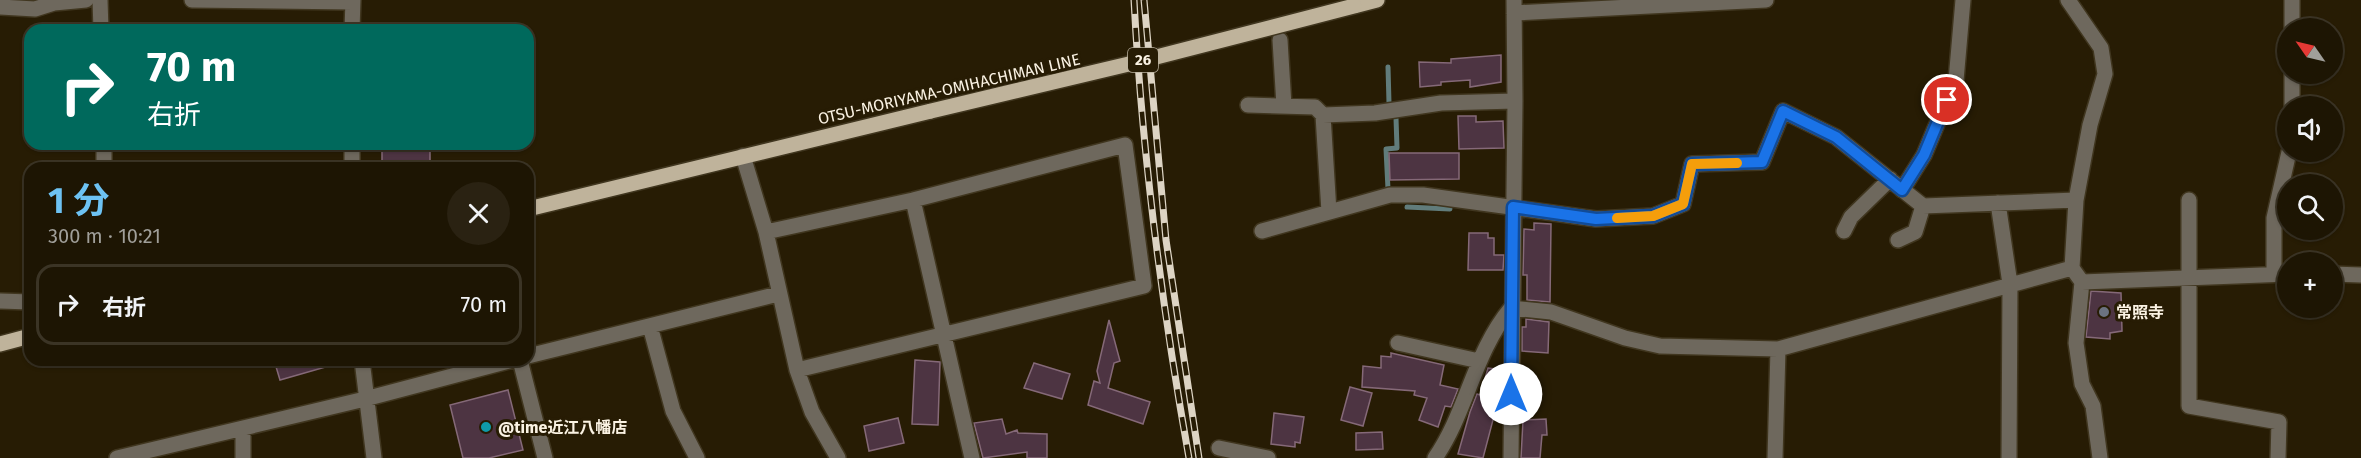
<!DOCTYPE html>
<html lang="ja">
<meta charset="utf-8">
<style>
:root{--surface:#1d1503;--page:#2a2212;--text:#f1f3f6;--muted:#a09f9a;--line:#3b3425;--accent:#6dc2f3}
body{margin:0;font-family:"Fira Sans","Noto Sans JP",sans-serif;background:var(--page);color:var(--text);height:100vh;display:flex;flex-direction:column;font-size:22px;white-space:nowrap}
*{box-sizing:border-box;margin:0}
p{font-size:20px;color:var(--muted)}
.icon{flex:none;width:33px;height:33px;fill:none;stroke:currentColor;stroke-width:2;stroke-linecap:round;stroke-linejoin:round}
.map{position:relative;flex:1;overflow:hidden}
.drawer{position:absolute;left:24px;top:162px;width:510px;height:204px;display:flex;flex-direction:column;background:var(--surface);border-radius:18px;box-shadow:0 2px 4px #0004,0 0 0 2px var(--line)}
.drawer>*{flex:none}
.guide{position:absolute;left:24px;top:24px;width:510px;height:126px;border-radius:18px;box-shadow:0 2px 4px #0004,0 0 0 2px var(--line);background:#00695c;color:#fff;overflow:hidden}
.needle{width:39px;rotate:304deg}
.tools{position:absolute;left:2277px;top:18px;display:grid;gap:12px}
.tools a{display:grid;place-items:center;width:66px;height:66px;border-radius:50%;background:var(--surface);box-shadow:0 2px 4px #0004,0 0 0 2px var(--line);font-size:30px}
.pin{position:absolute;display:grid;place-items:center;width:51px;height:51px;color:#fff;margin:-26px;border:3px solid #fff;border-radius:50%;box-shadow:0 2px 6px #0007}
.me{position:absolute;width:66px;margin:-33px;rotate:0deg;stroke-linejoin:round;filter:drop-shadow(0 0 4px #0008)}
.turn{display:flex;align-items:center;gap:21px;height:126px;padding:0 24px;font-size:27px}
.turn .icon{width:78px;height:78px;stroke-width:2.5}
.turn b{display:block;font-size:42px;line-height:51px}
.round{display:grid;place-items:center;flex:none;width:63px;height:63px;border-radius:32px;background:var(--page)}
.overview{display:flex;align-items:center;justify-content:space-between;height:102px;padding:0 24px}
h1{font-size:36px;font-weight:700;line-height:45px;color:var(--accent)}
ul{padding:0;list-style:none}
li{display:flex;align-items:center;gap:18px;height:81px;margin:0 12px 9px;padding:0 12px;border:3px solid var(--line);border-radius:18px}
li div{flex:1}
li b{display:block;font-size:22px}
li em{font-style:normal}
.map>svg:first-child{display:block}
.lines{fill:none;stroke-linecap:round;stroke-linejoin:round}
.stream{stroke:#617c7b;stroke-width:5}
.building{fill:#4d3442;stroke:#856978;stroke-width:1.5}
.minor-casing{stroke:#40361f;stroke-width:18}
.major-casing{stroke:#40361f;stroke-width:18}
.minor{stroke:#6e685d;stroke-width:15}
.major{stroke:#bfb39b;stroke-width:15}
.rail-casing{stroke:#ddd4c4;stroke-width:7}
.rail{stroke:#271c04;stroke-width:4.5;stroke-dasharray:14;stroke-linecap:butt}
.major-bridge-casing{stroke:#40361f;stroke-width:18;stroke-linecap:butt}
.major-bridge{stroke:#bfb39b;stroke-width:15}
.route-casing{stroke:#114b97;stroke-width:15}
.route{stroke:#1a73e8;stroke-width:10}
.slow{stroke:#f59e0b;stroke-width:10}
.worship-dot{fill:#6b7280;stroke:#271c04;stroke-width:2}
.culture-dot{fill:#0f9aa8;stroke:#271c04;stroke-width:2}
.labels{text-anchor:middle;dominant-baseline:central;stroke-width:6;stroke-linejoin:round;paint-order:stroke}
.shield{fill:#271c04;stroke:#bbb2a0;stroke-width:1.5}
.shield-label{font-size:15px;font-weight:bold;fill:#faf2e3}
.street-label{font-size:16px;fill:#faf2e3;stroke:#271c04}
.poi-label{font-size:16px;font-weight:bold;fill:#faf2e3;stroke:#271c04;text-anchor:start}
</style>
<div class="map">
<svg width="2361" height="458" viewBox="0 0 2361 458">
<rect width="100%" height="100%" fill="#271c04"/>
<g class="lines">
<!-- stream -->
<path class="stream" d="M 1388,67 L 1389,103
M 1388,189 L 1386,149 L 1397,148 L 1396,118
M 1407,207 L 1450,209"/>
</g>
<!-- building -->
<path class="building" d="M 1501,55 L 1501,82 L 1470,87 L 1470,80 L 1441,82 L 1441,85 L 1420,87 L 1419,62 L 1451,63 L 1451,59 Z
M 1458,116 L 1476,116 L 1476,122 L 1503,121 L 1504,148 L 1459,149 Z
M 430,144 L 430,168 L 382,168 L 382,151 L 404,151 L 403,145 Z
M 1389,153 L 1459,153 L 1459,179 L 1390,180 Z
M 1534,223 L 1551,224 L 1550,302 L 1527,300 L 1527,275 L 1523,275 L 1524,229 L 1534,230 Z
M 1469,233 L 1488,233 L 1488,238 L 1494,238 L 1494,255 L 1504,255 L 1503,270 L 1468,270 Z
M 2091,291 L 2121,293 L 2122,331 L 2110,333 L 2110,339 L 2086,337 Z
M 1526,319 L 1549,322 L 1548,353 L 1522,351 L 1522,327 L 1526,327 Z
M 1109,320 L 1120,361 L 1114,363 L 1108,388 L 1150,402 L 1143,424 L 1088,405 L 1094,381 L 1100,383 L 1097,371 Z
M 1391,353 L 1444,365 L 1440,385 L 1458,389 L 1451,407 L 1445,406 L 1438,427 L 1419,420 L 1427,398 L 1414,395 L 1415,391 L 1362,387 L 1363,366 L 1381,368 L 1381,356 L 1391,357 Z
M 274,360 L 335,360 L 336,364 L 280,380 Z
M 915,360 L 940,362 L 938,425 L 912,424 Z
M 1034,363 L 1070,374 L 1062,399 L 1024,388 Z
M 1488,368 L 1502,370 L 1499,417 L 1494,416 L 1483,458 L 1458,454 L 1470,412 L 1477,394 L 1480,395 Z
M 1350,387 L 1372,393 L 1363,426 L 1341,420 Z
M 508,390 L 523,450 L 489,458 L 463,458 L 450,405 Z
M 1274,413 L 1304,417 L 1300,443 L 1295,442 L 1295,447 L 1271,444 Z
M 898,418 L 904,443 L 869,451 L 864,426 Z
M 1002,419 L 1006,434 L 1017,430 L 1018,433 L 1047,434 L 1047,458 L 1027,458 L 1027,452 L 983,458 L 974,423 Z
M 1546,419 L 1547,435 L 1542,435 L 1540,458 L 1521,458 L 1523,420 Z
M 1382,432 L 1383,449 L 1356,450 L 1356,433 Z"/>
<g class="lines">
<defs>
<path id="minor" d="M 100,0 L 101,30
M 192,0 L 353,2
M 2068,0 L 2101,48 L 2105,74 L 2090,125 L 2076,200 L 2072,268
M 2292,0 L 2292,28
M 54,3 L 86,0
M 0,7 L 35,9 L 54,3 L 54,0
M 1514,13 L 1766,0
M 352,30 L 353,0
M 1280,40 L 1284,106
M 1248,105 L 1315,107 L 1323,115 L 1375,113 L 1441,103 L 1515,101
M 2292,106 L 2292,74
M 1323,115 L 1329,212
M 104,144 L 104,168
M 743,156 L 766,232 L 797,370 L 812,412 L 838,458
M 352,168 L 352,144
M 1902,190 L 1924,155 L 1947,100 L 1955,92 L 1963,0
M 913,200 L 972,458
M 2189,200 L 2189,406 L 2279,422 L 2278,458
M 1998,203 L 2010,284 L 2009,458
M 1262,231 L 1390,195 L 1423,195 L 1596,219 L 1653,216 L 1683,204 L 1692,164 L 1762,162 L 1783,111 L 1836,137 L 1923,206 L 2076,200
M 1844,231 L 1851,217 L 1890,179
M 766,232 L 913,200 L 1125,145 L 1144,286 L 797,370
M 1898,240 L 1915,232 L 1923,206
M 2274,273 L 2274,218 L 2289,152
M 2332,274 L 2361,275
M 2082,282 L 2288,274
M 0,301 L 30,302
M 1511,308 L 1551,312 L 1625,338 L 1660,346 L 1778,349 L 2072,268 L 2082,282 L 2076,343 L 2082,384 L 2093,406 L 2100,458
M 650,326 L 673,411 L 697,458
M 1398,343 L 1479,361
M 528,356 L 778,294
M 362,360 L 374,458
M 520,360 L 545,458
M 1219,448 L 1268,458
M 117,458 L 365,399 L 513,360
M 243,458 L 243,429
M 1435,458 C 1467,412 1474,352 1511,308
M 1511,458 L 1515,101 L 1514,0
M 1775,458 L 1778,349"/>
<path id="major" d="M 1354,6 L 1377,0
M 528,209 L 931,111
M 0,344 L 30,336"/>
</defs>
<!-- minor casing -->
<use href="#minor" class="minor-casing"/>
<!-- major casing -->
<use href="#major" class="major-casing"/>
<!-- minor -->
<use href="#minor" class="minor"/>
<!-- major -->
<use href="#major" class="major"/>
<defs>
<path id="rail" d="M 1134,0 C 1142,153 1162,307 1189,458
M 1144,0 L 1166,240 L 1199,458"/>
</defs>
<!-- rail casing -->
<use href="#rail" class="rail-casing"/>
<!-- rail -->
<use href="#rail" class="rail"/>
<defs>
<path id="major-bridge" d="M 931,111 L 1133,63 L 1354,6"/>
</defs>
<!-- major-bridge casing -->
<use href="#major-bridge" class="major-bridge-casing"/>
<!-- major-bridge -->
<use href="#major-bridge" class="major-bridge"/>
</g>
<g class="lines">
<defs>
<path id="route" d="M 1511,394 L 1513,207 L 1596,219 L 1653,216 L 1683,204 L 1692,164 L 1762,162 L 1783,111 L 1836,137 L 1902,190 L 1924,155 L 1947,100"/>
</defs>
<!-- route casing -->
<use href="#route" class="route-casing"/>
<!-- route -->
<use href="#route" class="route"/>
<!-- slow -->
<path class="slow" d="M 1617,218 L 1653,216 L 1683,204 L 1692,164 L 1737,163"/>
</g>
<!-- markers -->
<circle class="worship-dot" cx="2104" cy="312" r="6"/>
<circle class="culture-dot" cx="486" cy="427" r="6"/>
<g class="labels">
<!-- shield labels -->
<rect class="shield" x="1128" y="48" width="30" height="24" rx="4.5"/>
<g class="shield-label">
<text x="1143" y="60">26</text>
</g>
<!-- street labels -->
<g class="street-label">
<text transform="translate(949 89) rotate(-13)">OTSU-MORIYAMA-OMIHACHIMAN LINE</text>
</g>
<!-- poi labels -->
<g class="poi-label">
<text x="2116" y="312">常照寺</text>
<text x="498" y="427">@time近江八幡店</text>
</g>
</g>
</svg>
<div class="tools">
<a><svg class="needle" viewBox="-14 -14 28 28"><path d="M0-13l5 13h-10z" fill="#e53935"/><path d="M0 13l5-13h-10z" fill="#a09f9a"/></svg></a>
<a><svg class="icon" aria-label="sound" viewBox="0 0 24 24"><path d="M4 9h4l5-4v14l-5-4H4zM17 9q2 3 0 6"/></svg></a>
<a><svg class="icon" aria-label="search" viewBox="0 0 24 24"><circle cx="10" cy="10" r="6"/><path d="M15 15l6 6"/></svg></a>
<a>+</a>
</div>
<div class="pin" style="left:1947px;top:100px;background:#d93025"><svg class="icon" aria-label="arrive" viewBox="0 0 24 24"><path d="M6 21V4h12l-3 4 3 4H6"/></svg></div>
<svg class="me" style="left:1511px;top:394px" viewBox="-20 -20 40 40"><circle r="19" fill="#fff"/><path d="M0-13L10 11 0 6-10 11z" fill="#1a73e8"/></svg>
<div class="guide">
<div class="turn"><svg class="icon" aria-label="right" viewBox="0 0 24 24"><path d="M7 20v-9h11M14 6l5 5-5 5"/></svg><div><b>70 m</b>右折</div></div>
</div>
<section class="drawer">
<div class="overview"><div><h1>1 分</h1><p>300 m · 10:21</p></div><a class="round"><svg class="icon" aria-label="close" viewBox="0 0 24 24"><path d="M6 6l12 12M18 6L6 18"/></svg></a></div>
<ul>
<li><svg class="icon" aria-label="right" viewBox="0 0 24 24"><path d="M7 20v-9h11M14 6l5 5-5 5"/></svg><div><b>右折</b></div><em>70 m</em></li>
</ul>
</section>
</div>
